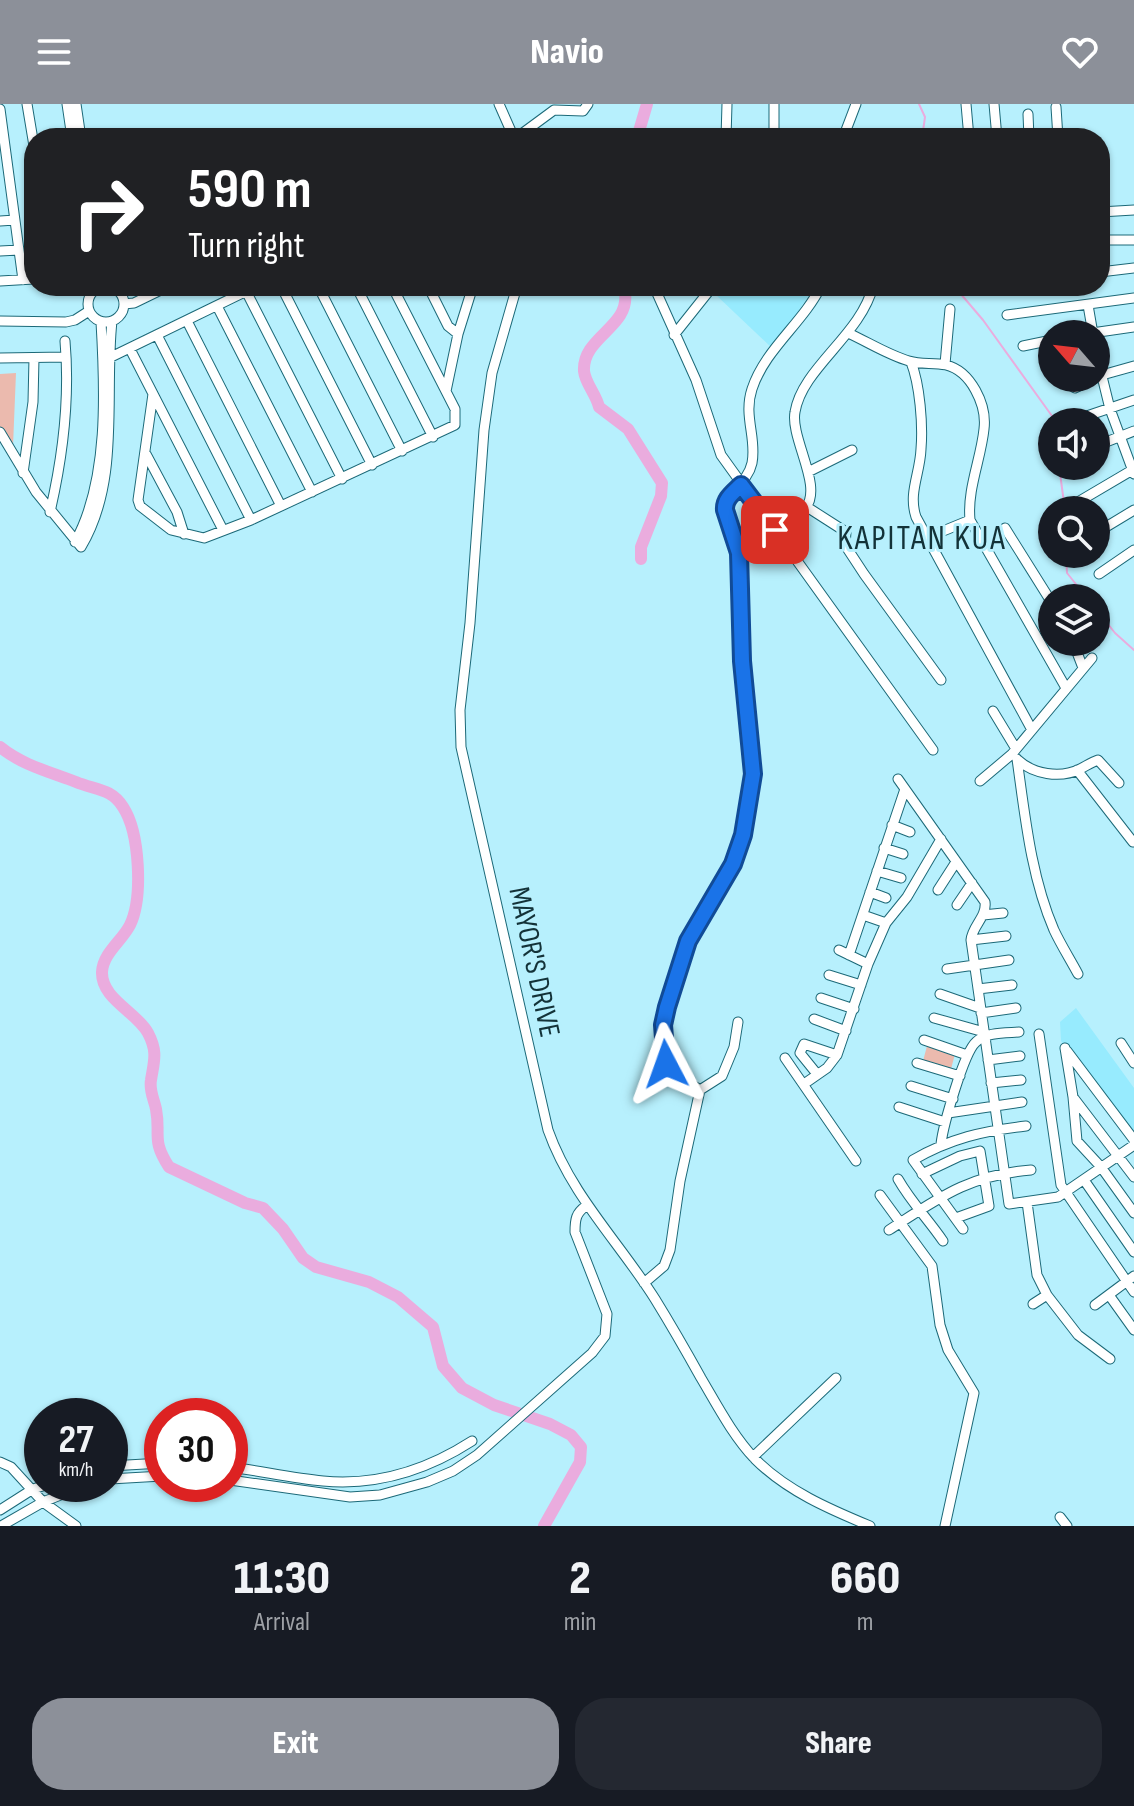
<!DOCTYPE html>
<style>
:root{--surface:#171b24;--page:#242831;--text:#f1f3f6;--muted:#9ea1a6;--accent:#8c9099}
body{margin:0;font-family:"Sofia Sans Condensed",sans-serif;background:var(--page);color:var(--text);height:100vh;display:flex;flex-direction:column;font-size:30px;white-space:nowrap}
*{box-sizing:border-box;margin:0}
p{font-size:26px;color:var(--muted)}
.icon{flex:none;width:44px;height:44px;fill:none;stroke:currentColor;stroke-width:2;stroke-linecap:round;stroke-linejoin:round}
.map{position:relative;height:1422px;overflow:hidden}
.drawer{display:flex;flex-direction:column;background:var(--surface);flex:1}
.drawer>*{flex:none}
.banner{position:absolute;left:24px;top:24px;width:1086px;height:168px;border-radius:32px;box-shadow:0 2px 6px #0004;background:#202124;color:#fff;overflow:hidden}
.needle{width:52px;rotate:298deg}
.controls{position:absolute;left:1038px;top:216px;display:grid;gap:16px}
.controls a{display:grid;place-items:center;width:72px;height:72px;border-radius:50%;background:var(--surface);box-shadow:0 2px 6px #0004;font-size:40px}
.speed{position:absolute;left:24px;top:1294px;display:flex;gap:16px;font-size:40px;font-weight:700;text-align:center}
.speed>*{display:grid;place-content:center;width:104px;height:104px;border-radius:50%;background:var(--surface);box-shadow:0 2px 6px #0004;line-height:1}
.speed small{font-size:20px;font-weight:400}
.speed .limit{border:12px solid #d22;background:#fff;color:#111}
.pin{position:absolute;display:grid;place-items:center;width:68px;height:68px;color:#fff;margin:-34px;border-radius:16px;box-shadow:0 4px 12px #0006}
.me{position:absolute;width:88px;margin:-44px;rotate:356deg;stroke-linejoin:round;filter:drop-shadow(0 0 6px #0008)}
.turn{display:flex;align-items:center;gap:28px;height:168px;padding:0 32px;font-size:36px}
.turn .icon{width:104px;height:104px;stroke-width:2.5}
.turn b{display:block;font-size:56px;line-height:68px}
.eta{display:flex;justify-content:space-evenly;align-items:center;height:136px;text-align:center}
.eta b{font-size:48px;font-weight:800;line-height:56px}
.action{display:flex;gap:16px;margin-top:auto;padding:16px 32px}
.action a{flex:1;height:92px;border-radius:32px;background:var(--accent);color:#fff;font-size:32px;font-weight:800;line-height:92px;text-align:center}
.action a+a{background:var(--page);color:var(--text)}
header{display:flex;justify-content:space-between;align-items:center;height:104px;padding:0 32px;background:var(--accent);color:#fff;font-size:36px;font-weight:800}
.map>svg:first-child{display:block}
.built{fill:#97ebfe}
.green{fill:#ebbaae}
.lines{fill:none;stroke-linecap:round;stroke-linejoin:round}
.stream{stroke:#eaacde;stroke-width:2}
.river{stroke:#eaacde;stroke-width:12}
.minor-casing{stroke:#1c6978;stroke-width:11}
.minor{stroke:#fff;stroke-width:9}
.route-casing{stroke:#114b97;stroke-width:20}
.route{stroke:#1a73e8;stroke-width:14}
.labels{text-anchor:middle;dominant-baseline:central;stroke-width:6;stroke-linejoin:round;paint-order:stroke}
.street-label{font-size:30px;fill:#133238;stroke:#b7f0fd}
.quarter-label{font-size:34px;letter-spacing:2px;fill:#133238;stroke:#b7f0fd}
</style>
<header><svg class="icon" aria-label="menu" viewBox="0 0 24 24"><path d="M4 6h16M4 12h16M4 18h16"/></svg>Navio<svg class="icon" aria-label="heart" viewBox="0 0 24 24"><path d="M12 20l-8-8c-3-5 5-10 8-4 3-6 11-1 8 4z"/></svg></header>
<div class="map">
<svg width="1134" height="1422" viewBox="0 0 1134 1422">
<rect width="100%" height="100%" fill="#b7f0fd"/>
<!-- built -->
<path class="built" d="M 724,182 L 815,182 L 773,245 L 716,191 Z
M 1076,904 L 1134,984 L 1134,1033 L 1061,937 L 1060,918 Z"/>
<!-- green -->
<path class="green" d="M 16,269 L 13,342 L 0,323 L 0,270 Z
M 927,942 L 955,950 L 951,965 L 923,957 Z"/>
<g class="lines">
<!-- stream -->
<path class="stream" d="M 919,0 L 925,13 L 922,34
M 954,182 L 983,216 L 1052,312 L 1053,318
M 1059,362 L 1065,406
M 1066,450 L 1067,469 L 1087,494
M 1096,505 L 1115,529 L 1134,546"/>
<!-- river -->
<path class="river" d="M 637,34 L 647,0
M 615,182 L 625,189 C 630,223 582,233 584,267 C 585,279 596,290 599,303 L 628,325 L 662,379 L 661,392 L 641,443 L 641,455
M 0,643 C 22,661 50,668 76,678 C 95,686 111,684 123,703 C 140,729 143,794 130,821 C 122,837 103,849 102,868 C 101,895 137,908 148,929 C 158,948 154,957 151,976 C 149,987 154,995 156,1005 C 161,1032 151,1035 169,1063 L 245,1099 L 263,1104 L 283,1125 L 303,1154 L 316,1163 L 369,1178 L 398,1193 L 433,1223 L 443,1262 L 462,1284 L 494,1301 L 550,1320 L 571,1331 L 581,1343 L 580,1358 L 544,1422"/>
<defs>
<path id="minor" d="M 27,0 L 34,42
M 67,0 L 72,34
M 76,0 L 81,34
M 499,0 L 514,34
M 774,0 L 774,34
M 966,0 L 969,34
M 994,0 L 997,34
M 1056,3 L 1058,34
M 0,5 L 23,176
M 1028,10 L 1029,34
M 516,34 L 554,6 L 583,7 L 588,0
M 726,34 L 727,0
M 843,34 L 856,0
M 1100,108 L 1134,106
M 0,117 L 15,116
M 1100,136 L 1134,136
M 0,147 L 19,146
M 1100,168 L 1134,164
M 0,177 L 34,175
M 281,182 L 372,361
M 318,182 L 402,347
M 356,182 L 433,333
M 428,182 L 448,222 L 458,230
M 517,182 L 492,269 L 484,326 L 470,519 L 460,606 L 461,643 L 548,1026 C 571,1091 619,1138 655,1195 C 671,1221 686,1247 701,1274 C 717,1301 733,1332 755,1355 C 787,1387 829,1405 870,1422
M 659,182 L 656,187 L 696,276 L 721,351 L 933,646
M88 200a18 18 0 1 1 36 0a18 18 0 1 1-36 0Z
M 246,187 L 342,375
M 124,200 L 134,199 L 169,182
M 1088,201 L 1093,230
M 217,202 L 312,388
M 1007,211 L 1134,194
M 0,217 L 66,218 L 75,216 L 89,207
M 187,217 L 281,402
M 848,229 C 868,238 888,251 909,257 C 921,261 934,258 946,261 C 971,267 987,301 984,325 C 981,355 967,385 970,416 L 1066,584
M 1085,230 L 1134,223
M 157,231 L 251,416
M 674,231 L 713,182
M 1023,242 L 1052,236
M 130,245 L 223,426
M 1096,248 L 1110,305 L 1134,370
M 0,254 L 66,253
M 109,254 L 257,182
M 911,258 C 920,281 923,321 921,345 C 920,370 908,389 916,413 L 1032,626
M 945,260 L 950,205
M 1069,274 L 1070,281 L 1075,284 L 1102,271 L 1134,262
M 446,287 L 458,230 L 473,182
M 153,290 L 138,396 L 140,402 L 171,426 L 204,434 L 251,416 L 455,321 L 455,305 L 392,182
M 1075,316 L 1134,296
M 0,328 L 36,388 L 81,443 C 121,376 104,291 112,217
M 1096,342 L 1134,327
M 146,350 L 177,408 L 184,430
M 808,368 L 852,346
M 23,369 L 33,298 L 34,254
M 1078,398 L 1134,365
M 807,403 L 846,428 L 845,441 L 864,470 L 941,576
M 50,408 C 63,352 70,294 65,237
M 1005,424 L 1052,499
M 775,426 C 785,420 797,413 805,404 C 824,384 790,334 795,308 C 802,264 861,231 873,182
M 1096,429 L 1134,406
M 926,434 L 970,416
M 75,438 C 109,377 105,286 101,218
M 1099,470 L 1134,446
M 1073,538 L 1083,564
M 993,607 L 1016,645
M 1017,655 C 1025,712 1031,773 1054,826 C 1061,841 1070,855 1078,870
M 1018,656 C 1033,670 1060,675 1080,665 C 1086,662 1092,658 1098,656 L 1119,679
M 1077,666 L 1133,738
M 898,675 L 985,798 C 987,813 972,822 971,836 L 1009,1100 L 1058,1093 L 1134,1041
M 980,677 L 1012,650 L 1092,554
M 892,721 L 910,728
M 884,744 L 903,750
M 877,767 L 901,774
M 938,786 L 956,758
M 870,788 L 886,794
M 957,801 L 972,779
M 863,811 L 886,819
M 983,811 L 1003,809
M 971,836 L 1006,832
M 839,846 L 868,860
M 849,851 L 905,685
M 947,865 L 1009,856
M 829,871 L 861,881
M 978,885 L 1012,881
M 940,890 L 980,904
M 821,894 L 854,905
M 981,909 L 1016,904
M 934,914 L 984,928
M 814,915 L 846,927
M 1039,930 L 1061,1081 L 1134,1188
M 924,936 L 967,951
M 1121,939 L 1134,959
M 1065,944 L 1073,993 L 1077,1037 L 1101,1063 L 1134,1109
M 1067,947 L 1134,1036
M 785,954 L 856,1057
M 988,956 L 1020,952
M 917,959 L 960,972
M 817,970 L 800,949 L 804,940 L 837,951
M 991,979 L 1021,976
M 804,980 L 827,964 L 837,951 L 868,860 L 886,819 L 907,793 L 941,735
M 911,982 L 953,995
M 700,986 L 670,967 L 666,960 L 663,921 L 688,837 L 733,760 L 743,731 L 753,670 L 742,557 L 739,449 L 725,400 C 732,385 748,377 752,359 C 757,334 743,312 752,285 C 765,245 803,219 821,182
M 1073,993 L 1134,1073
M 899,1003 L 945,1018
M 948,1009 L 1022,998
M 941,1040 C 943,1022 964,948 976,938 C 986,928 1005,929 1019,928
M 922,1070 L 960,1052 L 980,1047 L 989,1102 L 956,1114
M 898,1075 C 911,1098 928,1115 943,1137
M 1084,1076 L 1134,1148
M 880,1091 L 932,1162 L 940,1221 L 948,1246 L 974,1289 L 945,1422
M 1027,1098 L 1037,1171 L 1047,1191 L 1078,1231 L 1110,1255
M 963,1125 L 913,1056 C 951,1034 983,1027 1026,1022
M 889,1126 C 940,1093 969,1071 1031,1066
M 644,1179 L 664,1162 L 670,1146 L 680,1077 L 700,986 L 722,972 L 734,943 L 738,918
M 1109,1191 L 1134,1226
M 1033,1200 L 1047,1191
M 1095,1201 L 1134,1172
M 753,1353 L 836,1274
M 0,1358 L 11,1363 L 43,1398 L 76,1422
M 110,1362 L 162,1359
M 230,1363 C 261,1367 292,1374 323,1377 C 377,1382 427,1366 472,1337
M 110,1375 L 162,1372
M 230,1376 L 350,1393 L 380,1391 L 427,1378 L 453,1367 L 477,1351 L 592,1249 L 605,1232 L 607,1210 L 575,1128 C 575,1115 576,1109 586,1102
M 0,1406 L 33,1385 L 49,1380
M 1060,1413 L 1067,1422
M 1,1422 L 43,1398 L 88,1380"/>
</defs>
<!-- minor casing -->
<use href="#minor" class="minor-casing"/>
<!-- minor -->
<use href="#minor" class="minor"/>
</g>
<g class="lines">
<defs>
<path id="route" d="M 666,960 L 663,921 L 667,903 L 688,837 L 733,760 L 743,731 L 753,670 L 742,557 L 739,449 L 725,406 C 724,395 733,389 741,381 L 775,426"/>
</defs>
<!-- route casing -->
<use href="#route" class="route-casing"/>
<!-- route -->
<use href="#route" class="route"/>
</g>
<g class="labels">
<!-- street labels -->
<g class="street-label">
<text transform="translate(534 858) rotate(78)">MAYOR'S DRIVE</text>
</g>
<!-- quarter labels -->
<g class="quarter-label">
<text x="922" y="434">KAPITAN KUA</text>
</g>
</g>
</svg>
<div class="controls">
<a><svg class="needle" viewBox="-14 -14 28 28"><path d="M0-13l5 13h-10z" fill="#e53935"/><path d="M0 13l5-13h-10z" fill="#9ea1a6"/></svg></a>
<a><svg class="icon" aria-label="sound" viewBox="0 0 24 24"><path d="M4 9h4l5-4v14l-5-4H4zM17 9q2 3 0 6"/></svg></a>
<a><svg class="icon" aria-label="search" viewBox="0 0 24 24"><circle cx="10" cy="10" r="6"/><path d="M15 15l6 6"/></svg></a>
<a><svg class="icon" aria-label="layers" viewBox="0 0 24 24"><path d="M12 4l9 5-9 5-9-5zM3 14l9 5 9-5"/></svg></a>
</div>
<div class="speed"><div>27<small>km/h</small></div><div class="limit">30</div></div>
<div class="pin" style="left:775px;top:426px;background:#d93025"><svg class="icon" aria-label="arrive" viewBox="0 0 24 24"><path d="M6 21V4h12l-3 4 3 4H6"/></svg></div>
<svg class="me" style="left:666px;top:960px" viewBox="-20 -20 40 40"><path d="M0-17L14 15 0 8-14 15z" fill="#1a73e8" stroke="#fff" stroke-width="4"/></svg>
<div class="banner">
<div class="turn"><svg class="icon" aria-label="right" viewBox="0 0 24 24"><path d="M7 20v-9h11M14 6l5 5-5 5"/></svg><div><b>590 m</b>Turn right</div></div>
</div>
</div>
<section class="drawer">
<div class="eta">
<div><b>11:30</b><p>Arrival</p></div>
<div><b>2</b><p>min</p></div>
<div><b>660</b><p>m</p></div>
</div>
<div class="action"><a>Exit</a><a>Share</a></div>
</section>
